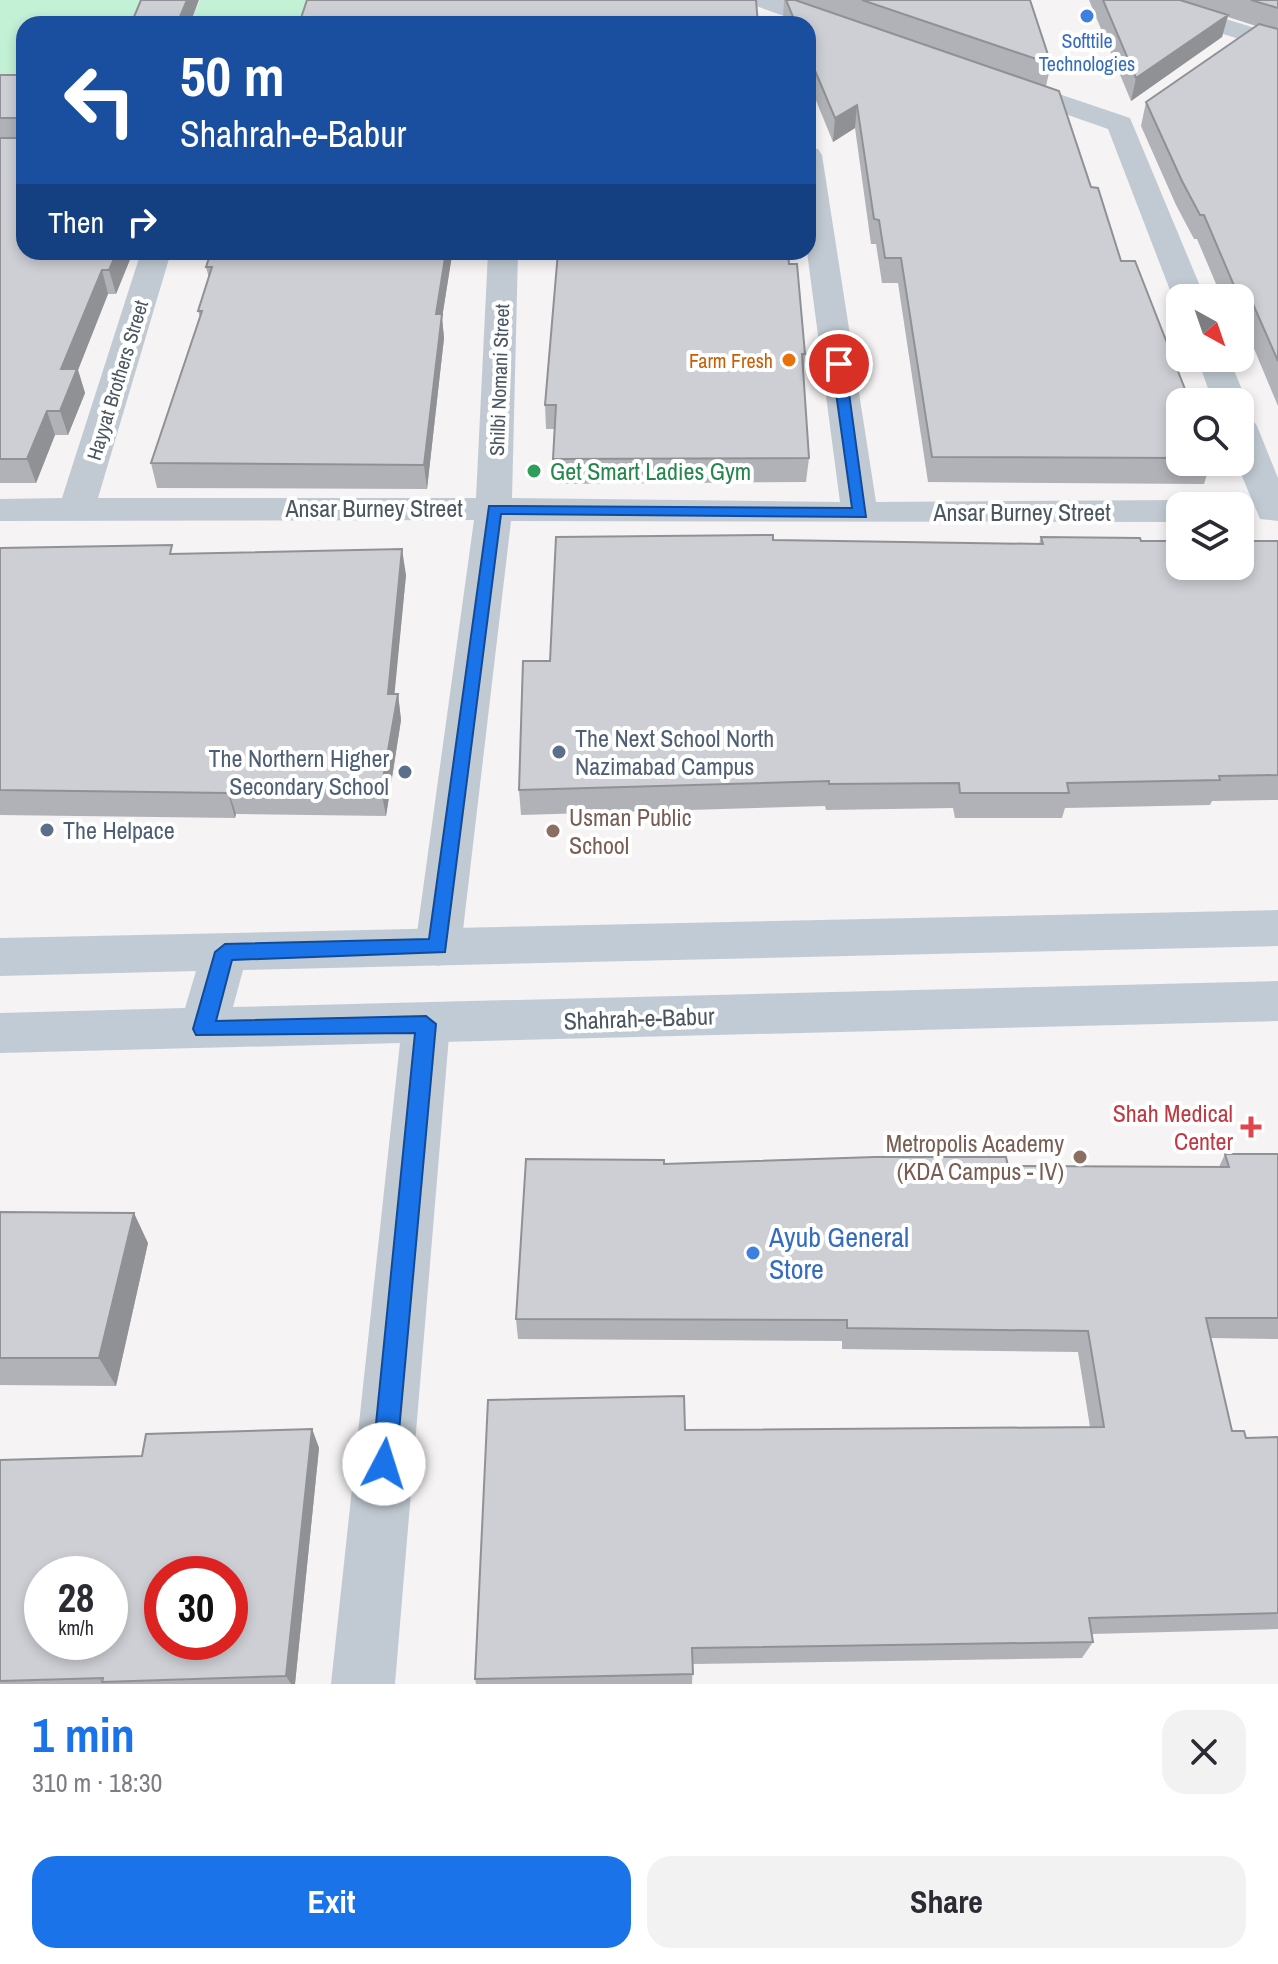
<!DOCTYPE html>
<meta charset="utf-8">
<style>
:root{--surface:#fff;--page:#f2f2f3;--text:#2b2b33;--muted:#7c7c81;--accent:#1a73e8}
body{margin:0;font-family:"Archivo Narrow",sans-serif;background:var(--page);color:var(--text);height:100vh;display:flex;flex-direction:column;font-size:30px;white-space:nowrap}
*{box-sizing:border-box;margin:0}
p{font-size:26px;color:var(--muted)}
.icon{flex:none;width:44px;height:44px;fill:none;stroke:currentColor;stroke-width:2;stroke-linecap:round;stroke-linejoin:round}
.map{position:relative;height:1684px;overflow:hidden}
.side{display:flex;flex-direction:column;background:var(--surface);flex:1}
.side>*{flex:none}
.banner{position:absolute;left:16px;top:16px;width:800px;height:244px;border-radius:24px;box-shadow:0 4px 12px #0003;background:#1a4fa0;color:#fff;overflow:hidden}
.needle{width:52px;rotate:140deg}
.controls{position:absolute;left:1166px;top:284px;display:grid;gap:16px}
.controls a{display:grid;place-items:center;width:88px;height:88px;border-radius:16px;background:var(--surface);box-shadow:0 4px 12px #0003;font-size:40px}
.speed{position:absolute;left:24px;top:1556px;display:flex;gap:16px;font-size:40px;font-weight:700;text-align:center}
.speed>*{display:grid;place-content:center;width:104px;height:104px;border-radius:50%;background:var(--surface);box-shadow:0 4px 12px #0003;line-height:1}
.speed small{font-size:20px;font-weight:400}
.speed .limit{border:12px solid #d22;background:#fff;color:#111}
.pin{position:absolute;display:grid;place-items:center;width:68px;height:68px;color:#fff;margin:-34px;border:4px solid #fff;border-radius:50%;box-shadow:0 2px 8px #0007}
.me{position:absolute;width:88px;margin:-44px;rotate:5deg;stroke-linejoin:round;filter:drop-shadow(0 0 6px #0008)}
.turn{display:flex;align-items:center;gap:28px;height:168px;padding:0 32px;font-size:36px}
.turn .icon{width:104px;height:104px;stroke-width:2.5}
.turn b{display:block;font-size:56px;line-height:68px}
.then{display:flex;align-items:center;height:76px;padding:0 32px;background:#0003;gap:16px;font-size:30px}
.round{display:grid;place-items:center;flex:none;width:84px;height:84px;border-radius:24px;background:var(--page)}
.overview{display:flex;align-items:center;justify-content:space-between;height:136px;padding:0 32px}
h1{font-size:48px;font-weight:700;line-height:60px;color:var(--accent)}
.button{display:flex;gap:16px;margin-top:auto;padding:16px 32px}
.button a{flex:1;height:92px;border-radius:24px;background:var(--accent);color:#fff;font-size:32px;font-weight:700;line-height:92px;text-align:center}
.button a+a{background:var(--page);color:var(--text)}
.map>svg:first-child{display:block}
.green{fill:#c3f1d5}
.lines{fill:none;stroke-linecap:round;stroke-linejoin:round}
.minor{fill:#c1cad2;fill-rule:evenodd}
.secondary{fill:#c1cbd6;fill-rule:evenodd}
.wall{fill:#b0b2b7}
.shaded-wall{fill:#909195}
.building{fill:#cdcfd5;stroke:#909195;stroke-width:2;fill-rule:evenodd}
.route{fill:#1a73e8;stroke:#114b97;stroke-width:2}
.shop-dot{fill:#3f7fe0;stroke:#fff;stroke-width:3}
.food-dot{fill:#e8710a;stroke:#fff;stroke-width:3}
.leisure-dot{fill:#2e9e5b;stroke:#fff;stroke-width:3}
.service-dot{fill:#5c6f8a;stroke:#fff;stroke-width:3}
.education-dot{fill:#8d6e63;stroke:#fff;stroke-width:3}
.health-dot{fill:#e0444e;stroke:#fff;stroke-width:3}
.labels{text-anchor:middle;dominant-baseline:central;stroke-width:8;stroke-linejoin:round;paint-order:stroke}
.far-shop-label{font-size:20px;fill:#366cbe;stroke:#fff}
.far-food-label{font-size:20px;fill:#c56008;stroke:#fff;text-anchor:end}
.far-street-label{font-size:20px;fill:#4a5661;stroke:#fff}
.leisure-label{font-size:24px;fill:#27864d;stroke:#fff;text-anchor:start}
.street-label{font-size:24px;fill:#4a5661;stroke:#fff}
.service-label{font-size:24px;fill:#4e5e75;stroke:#fff;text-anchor:start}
.education-label{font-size:24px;fill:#785e54;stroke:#fff;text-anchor:start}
.health-label{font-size:24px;fill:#be3a42;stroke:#fff;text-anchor:end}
.near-shop-label{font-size:28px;fill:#366cbe;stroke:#fff;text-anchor:start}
</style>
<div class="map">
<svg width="1278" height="1684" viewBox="0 0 1278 1684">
<rect width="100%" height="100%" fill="#f5f3f3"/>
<!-- green -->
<path class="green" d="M 0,0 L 155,0 L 145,24 L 24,24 L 24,85 L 0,85 Z
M 200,0 L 316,0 L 309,24 L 190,24 Z"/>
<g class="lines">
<!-- minor -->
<path class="minor" d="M 750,0 L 785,0 L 848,22 L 851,27 L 839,34 L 830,32 L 753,5 Z
M 1127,0 L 1164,0 L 1278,35 L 1278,51 L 1130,5 Z
M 1006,76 L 1130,118 L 1205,298 L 1180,298 L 1180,305 L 1173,298 L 1108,129 L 997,90 L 993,84 Z
M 808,147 L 818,149 L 822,155 L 876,502 L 1180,500 L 1195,506 L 1180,506 L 1180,522 L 511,521 L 461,947 L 454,960 L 438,966 L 422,960 L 415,947 L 474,520 L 0,521 L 0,499 L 62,498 L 141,252 L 171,252 L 98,498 L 476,498 L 488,252 L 518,252 L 512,498 L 840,502 L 807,252 Z
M 1197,358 L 1229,358 L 1247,402 L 1242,409 L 1240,402 L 1213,402 Z
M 1240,416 L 1252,419 L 1257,426 L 1278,478 L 1278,521 L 1260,519 L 1236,462 L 1240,462 Z
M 426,1004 L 443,1010 L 450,1024 L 395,1684 L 331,1684 L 402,1024 L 409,1010 Z"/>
<!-- secondary -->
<path class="secondary" d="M 1278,910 L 1278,946 L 243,970 L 233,1007 L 1278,981 L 1278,1021 L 0,1053 L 0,1013 L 185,1008 L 196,971 L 0,976 L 0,938 Z"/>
</g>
<!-- wall -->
<path class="wall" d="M 784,0 L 1030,0 L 1051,64 L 1046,86 L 1091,187 L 1180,402 L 1180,462 L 1211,462 L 1204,484 L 928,482 L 898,283 L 882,283 L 876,244 L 871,244 L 855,128 L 833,142 L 808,81 L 808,24 L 785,24 L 783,19 Z
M 1089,0 L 1278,0 L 1278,406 L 1242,320 L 1240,320 L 1240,298 L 1222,298 L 1197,239 L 1194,239 L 1176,205 L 1141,126 L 1146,102 L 1256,26 L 1228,17 L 1222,37 L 1131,101 Z
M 0,75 L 24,75 L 24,252 L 133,252 L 116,294 L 108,294 L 78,370 L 85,393 L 68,435 L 55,435 L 36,483 L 0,483 Z
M 452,255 L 442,318 L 444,338 L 427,489 L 157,488 L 151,463 L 200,317 L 198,311 L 209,278 L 206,267 Z
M 789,264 L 805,354 L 803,377 L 809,458 L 806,482 L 554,484 L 553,459 L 554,429 L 546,429 L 545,405 Z
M 1041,537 L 1141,541 L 1278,541 L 1278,800 L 1212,801 L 1210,805 L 1065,808 L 1062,818 L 955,818 L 953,808 L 826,810 L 825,806 L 521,815 L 519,790 L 550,661 L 773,540 L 1039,544 Z
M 0,548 L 174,554 L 406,575 L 394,694 L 398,694 L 401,720 L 386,816 L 236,814 L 235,818 L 0,815 Z
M 1225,1154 L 1278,1154 L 1278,1339 L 1211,1338 L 1232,1431 L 1246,1438 L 1278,1437 L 1278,1629 L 1092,1634 L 1093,1642 L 1082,1658 L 693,1664 L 692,1684 L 476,1684 L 475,1679 L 685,1430 L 1090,1427 L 1078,1352 L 842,1349 L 842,1341 L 518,1339 L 516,1319 L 664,1164 L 1219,1167 Z
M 0,1212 L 148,1243 L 116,1386 L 0,1385 Z
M 312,1429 L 319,1448 L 295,1684 L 0,1684 L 0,1460 L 142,1456 Z"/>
<!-- shaded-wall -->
<path class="shaded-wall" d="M 187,0 L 199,0 L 190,24 L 177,24 Z
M 1228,15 L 1222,37 L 1131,101 L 1136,78 Z
M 857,105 L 855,128 L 833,142 L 835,118 Z
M 117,252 L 133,252 L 116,294 L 109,270 Z
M 446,252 L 452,252 L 452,255 L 442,318 L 444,338 L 427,489 L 424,465 L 436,314 Z
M 102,270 L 108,294 L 78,370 L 85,393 L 68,435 L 60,411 L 61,369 Z
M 47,411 L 55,435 L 36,483 L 27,459 Z
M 402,549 L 406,575 L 392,720 L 388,694 Z
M 398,694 L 401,720 L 386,816 L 381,790 Z
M 228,789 L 236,814 L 235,818 L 228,793 Z
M 134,1213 L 148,1243 L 116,1386 L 99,1358 Z
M 312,1429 L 319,1448 L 295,1684 L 291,1684 L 286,1676 Z"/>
<!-- building -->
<path class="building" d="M 141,0 L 187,0 L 177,24 L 131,24 Z
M 307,0 L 756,0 L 758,24 L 299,24 Z
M 786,0 L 795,0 L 1059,91 L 1091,187 L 1098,188 L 1121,261 L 1135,261 L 1190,402 L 1180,402 L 1180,458 L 932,457 L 901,258 L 885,258 L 879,220 L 874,219 L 857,105 L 835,118 L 808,54 L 808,24 L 796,24 Z
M 862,0 L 1030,0 L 1051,64 Z
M 1103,0 L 1180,0 L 1228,15 L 1136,78 Z
M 1251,0 L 1278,0 L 1278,8 Z
M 1259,24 L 1278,29 L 1278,361 L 1249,295 L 1238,295 L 1204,215 L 1200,215 L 1182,181 L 1146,102 Z
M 0,75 L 24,75 L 24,252 L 117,252 L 109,270 L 102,270 L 61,369 L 77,369 L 60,411 L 47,411 L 27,459 L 0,459 L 0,138 L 19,138 L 20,118 L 0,118 Z
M 211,252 L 446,252 L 436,314 L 442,314 L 424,465 L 151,463 L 202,311 L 198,311 L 212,267 L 206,267 Z
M 558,252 L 788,252 L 789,264 L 797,264 L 805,354 L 802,354 L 809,458 L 553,459 L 556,405 L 545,405 Z
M 773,535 L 773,540 L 1043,544 L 1041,537 L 1140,538 L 1141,541 L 1180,541 L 1180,566 L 1240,566 L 1240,541 L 1278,541 L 1278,775 L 1219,776 L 1220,780 L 1067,783 L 1069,793 L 960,793 L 959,783 L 829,784 L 829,781 L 519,790 L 523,661 L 550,661 L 556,537 Z
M 172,545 L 170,554 L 402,549 L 388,694 L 398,694 L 381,790 L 228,789 L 228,793 L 0,790 L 0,548 Z
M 1225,1154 L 1278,1154 L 1278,1318 L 1206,1318 L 1232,1431 L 1244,1431 L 1246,1438 L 1278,1437 L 1278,1613 L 1089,1618 L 1093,1642 L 692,1648 L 693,1674 L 475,1679 L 488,1400 L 684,1396 L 685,1430 L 1104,1427 L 1088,1331 L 847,1328 L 847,1320 L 516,1319 L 526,1159 L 664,1160 L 664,1164 L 875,1157 L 1006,1157 L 1008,1166 L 1229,1167 Z
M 0,1212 L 134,1213 L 99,1358 L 0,1358 Z
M 312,1429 L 286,1676 L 102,1682 L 103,1678 L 0,1681 L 0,1460 L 142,1456 L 146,1434 ZM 42,1574 L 110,1574 L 110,1642 L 42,1642 ZM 162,1574 L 230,1574 L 230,1642 L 162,1642 Z"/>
<!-- route -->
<path class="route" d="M 839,360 L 845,364 L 866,517 L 501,514 L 445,952 L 232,960 L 216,1021 L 426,1016 L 436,1024 L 396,1464 L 393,1473 L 384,1476 L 375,1473 L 372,1464 L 415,1033 L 196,1035 L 193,1029 L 215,952 L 225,944 L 429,939 L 489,506 L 852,508 L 832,364 Z"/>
<!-- markers -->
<g class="shop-dot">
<circle cx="1087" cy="16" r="8"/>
<circle cx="753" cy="1253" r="8"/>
</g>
<circle class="food-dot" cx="789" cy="360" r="8"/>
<circle class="leisure-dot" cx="534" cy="471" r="8"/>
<g class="service-dot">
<circle cx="559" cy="752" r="8"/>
<circle cx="405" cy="772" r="8"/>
<circle cx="47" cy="830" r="8"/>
</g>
<g class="education-dot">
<circle cx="553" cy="831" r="8"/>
<circle cx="1080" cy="1157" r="8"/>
</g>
<path class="health-dot" d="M1247 1115h8v8h8v8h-8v8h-8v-8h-8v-8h8z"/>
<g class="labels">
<!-- far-shop labels -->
<g class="far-shop-label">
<text x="1087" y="40">Softtile<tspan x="1087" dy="23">Technologies</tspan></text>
</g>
<!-- far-food labels -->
<g class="far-food-label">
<text x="773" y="360">Farm Fresh</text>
</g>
<!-- far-street labels -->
<g class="far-street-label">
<text transform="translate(117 380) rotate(-73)">Hayyat Brothers Street</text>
<text transform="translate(499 380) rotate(-88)">Shilbi Nomani Street</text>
</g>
<!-- leisure labels -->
<g class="leisure-label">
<text x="550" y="471">Get Smart Ladies Gym</text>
</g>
<!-- street labels -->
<g class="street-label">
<text x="374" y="508">Ansar Burney Street</text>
<text x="1022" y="512">Ansar Burney Street</text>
<text transform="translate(639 1018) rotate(-2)">Shahrah-e-Babur</text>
</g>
<!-- service labels -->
<g class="service-label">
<text x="575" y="738">The Next School North<tspan x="575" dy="28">Nazimabad Campus</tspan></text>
<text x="389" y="758" text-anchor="end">The Northern Higher<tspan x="389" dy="28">Secondary School</tspan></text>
<text x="63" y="830">The Helpace</text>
</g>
<!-- education labels -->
<g class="education-label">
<text x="569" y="817">Usman Public<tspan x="569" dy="28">School</tspan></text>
<text x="1064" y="1143" text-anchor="end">Metropolis Academy<tspan x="1064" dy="28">(KDA Campus - IV)</tspan></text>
</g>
<!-- health labels -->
<g class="health-label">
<text x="1233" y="1113">Shah Medical<tspan x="1233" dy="28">Center</tspan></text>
</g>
<!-- near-shop labels -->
<g class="near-shop-label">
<text x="769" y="1237">Ayub General<tspan x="769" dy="32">Store</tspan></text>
</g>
</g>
</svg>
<div class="controls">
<a><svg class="needle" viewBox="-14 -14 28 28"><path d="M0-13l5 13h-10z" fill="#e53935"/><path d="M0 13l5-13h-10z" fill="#7c7c81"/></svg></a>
<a><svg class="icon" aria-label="search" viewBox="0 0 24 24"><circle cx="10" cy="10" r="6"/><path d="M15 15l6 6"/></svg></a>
<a><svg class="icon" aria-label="layers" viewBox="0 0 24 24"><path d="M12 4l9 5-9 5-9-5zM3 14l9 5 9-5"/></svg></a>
</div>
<div class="speed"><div>28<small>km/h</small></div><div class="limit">30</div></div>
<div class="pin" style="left:839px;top:364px;background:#d93025"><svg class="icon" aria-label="arrive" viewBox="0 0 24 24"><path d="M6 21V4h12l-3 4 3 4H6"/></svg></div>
<svg class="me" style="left:384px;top:1464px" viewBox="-20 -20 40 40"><circle r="19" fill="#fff"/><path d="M0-13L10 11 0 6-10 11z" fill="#1a73e8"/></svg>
<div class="banner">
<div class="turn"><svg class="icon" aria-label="left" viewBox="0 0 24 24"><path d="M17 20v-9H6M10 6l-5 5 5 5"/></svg><div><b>50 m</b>Shahrah-e-Babur</div></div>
<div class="then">Then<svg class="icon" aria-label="right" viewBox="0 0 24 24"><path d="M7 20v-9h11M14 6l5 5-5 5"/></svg></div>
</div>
</div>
<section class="side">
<div class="overview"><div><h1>1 min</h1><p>310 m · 18:30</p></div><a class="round"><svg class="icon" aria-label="close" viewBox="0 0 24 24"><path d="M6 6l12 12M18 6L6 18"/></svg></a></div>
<div class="button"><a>Exit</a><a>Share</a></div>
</section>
